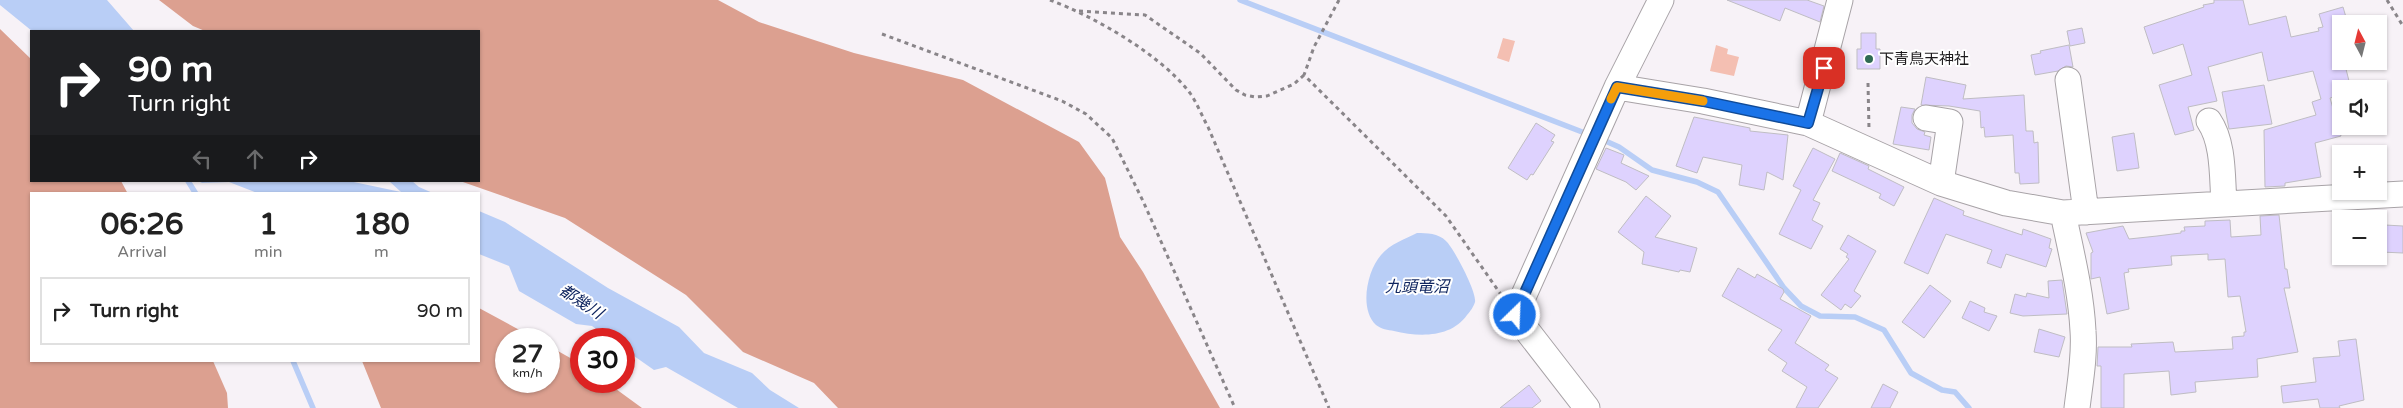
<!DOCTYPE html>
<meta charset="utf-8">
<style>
:root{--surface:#fff;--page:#f6f6f6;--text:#222;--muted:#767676;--line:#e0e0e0}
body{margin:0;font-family:"Varela Round","Noto Sans JP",sans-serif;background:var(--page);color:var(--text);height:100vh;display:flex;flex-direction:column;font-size:19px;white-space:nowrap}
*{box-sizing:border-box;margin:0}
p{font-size:16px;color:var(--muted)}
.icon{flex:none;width:28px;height:28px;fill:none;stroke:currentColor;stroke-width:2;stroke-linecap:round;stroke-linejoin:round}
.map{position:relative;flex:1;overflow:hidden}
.sheet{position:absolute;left:30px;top:192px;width:450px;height:170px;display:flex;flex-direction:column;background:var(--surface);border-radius:0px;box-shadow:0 1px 4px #0004}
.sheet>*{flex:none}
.top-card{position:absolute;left:30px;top:30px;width:450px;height:152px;border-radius:0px;box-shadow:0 1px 4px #0004;background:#202124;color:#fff;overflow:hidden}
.needle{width:32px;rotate:353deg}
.controls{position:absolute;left:2332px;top:15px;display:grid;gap:10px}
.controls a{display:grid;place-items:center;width:55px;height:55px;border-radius:0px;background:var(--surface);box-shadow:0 1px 4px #0004;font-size:25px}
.speed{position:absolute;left:495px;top:328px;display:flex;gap:10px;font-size:25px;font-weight:700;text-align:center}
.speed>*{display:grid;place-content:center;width:65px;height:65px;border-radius:50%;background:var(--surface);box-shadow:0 1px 4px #0004;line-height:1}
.speed small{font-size:12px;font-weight:400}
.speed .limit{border:8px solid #d22;background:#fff;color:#111}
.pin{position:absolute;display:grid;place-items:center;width:42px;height:42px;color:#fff;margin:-21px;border-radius:10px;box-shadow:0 2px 8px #0006}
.me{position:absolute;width:55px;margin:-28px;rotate:24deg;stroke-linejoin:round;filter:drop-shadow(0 0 4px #0008)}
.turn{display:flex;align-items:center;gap:18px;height:105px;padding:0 15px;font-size:22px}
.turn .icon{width:65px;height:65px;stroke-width:2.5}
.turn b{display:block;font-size:35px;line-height:42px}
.lanes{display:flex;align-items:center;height:48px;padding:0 15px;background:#0003;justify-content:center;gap:25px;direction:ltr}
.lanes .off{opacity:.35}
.eta{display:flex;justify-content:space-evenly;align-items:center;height:85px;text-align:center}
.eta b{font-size:30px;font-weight:800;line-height:35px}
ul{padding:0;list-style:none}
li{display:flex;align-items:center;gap:15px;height:68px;margin:0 10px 8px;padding:0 5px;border:2px solid var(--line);border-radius:0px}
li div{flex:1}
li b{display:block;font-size:19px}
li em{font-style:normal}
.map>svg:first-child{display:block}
.green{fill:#f4bfb2}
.forest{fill:#dca090}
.water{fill:#b9cef6}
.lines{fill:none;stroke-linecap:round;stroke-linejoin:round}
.stream{stroke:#b9cef6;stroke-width:5.5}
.building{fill:#ded2fe;stroke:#bfbdc3}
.minor-casing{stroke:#a8a3a7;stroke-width:27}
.path{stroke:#898589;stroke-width:3;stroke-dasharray:4 4;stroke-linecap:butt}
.minor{stroke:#fff;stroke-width:25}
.route-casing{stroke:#114b97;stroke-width:12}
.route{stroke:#1a73e8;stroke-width:9}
.slow{stroke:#f59e0b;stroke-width:9}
.poi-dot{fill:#2f6a54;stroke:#fff;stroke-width:2}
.labels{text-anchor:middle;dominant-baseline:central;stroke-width:4;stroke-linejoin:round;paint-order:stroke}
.poi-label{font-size:15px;fill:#1d1b1d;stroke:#fff;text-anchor:start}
.water-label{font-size:16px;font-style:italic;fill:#102660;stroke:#fff}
</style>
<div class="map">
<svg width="2403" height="408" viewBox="0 0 2403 408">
<rect width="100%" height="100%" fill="#f7f2f7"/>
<!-- green -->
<path class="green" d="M 1503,38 L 1515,41 L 1509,62 L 1497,58 Z
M 1716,45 L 1728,49 L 1727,54 L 1739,57 L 1734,76 L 1710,71 Z"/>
<!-- forest -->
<path class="forest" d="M 159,0 L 718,0 L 759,22 L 854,53 L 963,80 L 1079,142 L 1105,178 L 1120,237 L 1143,272 L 1220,408 L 838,408 L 814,383 L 743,352 L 686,295 L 565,218 L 460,181 L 479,181 L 479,31 L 205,31 L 193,26 Z
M 0,29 L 31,59 L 31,181 L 121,181 L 128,194 L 31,194 L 31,361 L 213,361 L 227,393 L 228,408 L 0,408 Z
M 479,308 L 536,339 L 506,339 L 506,381 L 549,381 L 549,346 L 581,364 L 581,381 L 605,381 L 642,408 L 381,408 L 362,361 L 479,361 Z"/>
<!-- water -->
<path class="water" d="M 0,0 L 107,0 L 134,31 L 32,31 L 0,5 Z
M 198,181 L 349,181 L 401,192 L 389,181 L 412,181 L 419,187 L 435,194 L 260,194 L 229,182 L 202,183 Z
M 479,211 L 505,222 L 608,288 L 679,327 L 704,353 L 752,373 L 770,390 L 799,408 L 738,408 L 666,367 L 654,370 L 624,349 L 624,339 L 610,339 L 592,326 L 576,324 L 519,291 L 509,266 L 479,254 Z
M 1417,233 C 1427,233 1438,233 1446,241 C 1453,247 1477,292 1475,302 C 1474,306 1470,312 1467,315 C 1451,338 1419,337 1394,331 C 1388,330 1381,329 1376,325 C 1359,309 1367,271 1381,255 C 1390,244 1405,239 1417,233 Z"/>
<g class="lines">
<!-- stream -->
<path class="stream" d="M 1240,0 L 1590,135
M 1601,139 L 1619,147 L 1652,170 L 1697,182 L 1718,192 L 1784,288 L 1801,306 L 1820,316 L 1855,317 L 1884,330 L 1911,373 L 1942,390 L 1955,392 L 1969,408
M 188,181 L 196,194
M 293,361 L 313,408"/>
</g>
<!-- building -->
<path class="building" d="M 1727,0 L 1807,0 L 1824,6 L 1820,22 L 1785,8 L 1780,21 Z
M 2214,0 L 2243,0 L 2249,25 L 2286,16 L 2291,37 L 2319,31 L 2318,28 L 2323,27 L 2319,14 L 2343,7 L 2348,24 L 2341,24 L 2341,61 L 2344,61 L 2351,89 L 2341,89 L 2341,95 L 2330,98 L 2341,136 L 2315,143 L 2321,177 L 2285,183 L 2285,186 L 2265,187 L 2264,130 L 2316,115 L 2312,102 L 2321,99 L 2313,71 L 2268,81 L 2262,52 L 2208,67 L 2217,101 L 2188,107 L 2194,130 L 2175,135 L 2159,85 L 2192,75 L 2183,44 L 2153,54 L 2144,27 L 2204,7 L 2203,5 L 2214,3 Z
M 2082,28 L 2085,43 L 2070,46 L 2067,31 Z
M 1861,33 L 1876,33 L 1876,49 L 1880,49 L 1880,69 L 1857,69 L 1857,49 L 1861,49 Z
M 2069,45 L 2073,67 L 2066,66 L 2058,71 L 2035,75 L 2031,55 L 2041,53 L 2040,51 Z
M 1926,77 L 1966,85 L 1963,99 L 2024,95 L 2026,131 L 2033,131 L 2034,143 L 2038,142 L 2039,183 L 2020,184 L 2019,173 L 2015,173 L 2013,135 L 1985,137 L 1984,127 L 1981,128 L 1980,111 L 1949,106 L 1921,105 Z
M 2264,85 L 2272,124 L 2229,129 L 2222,92 Z
M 1901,107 L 1915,109 L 1912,115 L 1912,123 L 1917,129 L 1925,132 L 1924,135 L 1931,137 L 1929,150 L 1893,144 Z
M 1694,117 L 1750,128 L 1750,131 L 1788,135 L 1783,180 L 1767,172 L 1764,190 L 1739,185 L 1742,165 L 1703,157 L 1697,173 L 1676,166 Z
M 1536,123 L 1555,135 L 1551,141 L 1554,142 L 1533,175 L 1531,174 L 1527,180 L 1508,168 Z
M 2134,133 L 2139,168 L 2117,171 L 2112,137 Z
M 1606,148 L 1624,155 L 1621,163 L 1649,176 L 1636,190 L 1626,182 L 1596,169 Z
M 1813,148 L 1835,159 L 1813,200 L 1820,203 L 1812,220 L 1823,226 L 1811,249 L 1779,234 L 1801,190 L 1793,186 Z
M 1840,153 L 1869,166 L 1868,169 L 1904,187 L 1894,206 L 1879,198 L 1881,194 L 1832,171 Z
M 1646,196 L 1671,216 L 1655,237 L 1697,248 L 1690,272 L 1680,270 L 1679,272 L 1642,264 L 1644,252 L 1618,232 Z
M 1934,198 L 1964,211 L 1963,215 L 2022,235 L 2023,229 L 2051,239 L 2049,248 L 2052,249 L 2046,267 L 2006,254 L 2001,268 L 1987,263 L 1992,250 L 1946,234 L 1928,274 L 1904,263 Z
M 2279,215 L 2285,269 L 2287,269 L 2290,288 L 2284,288 L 2298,352 L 2257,359 L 2258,377 L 2195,382 L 2196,392 L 2171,395 L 2169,371 L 2124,374 L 2124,408 L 2101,408 L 2101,366 L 2097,366 L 2098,347 L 2132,347 L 2131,344 L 2173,342 L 2175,352 L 2233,349 L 2232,337 L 2244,336 L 2244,332 L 2246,332 L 2240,296 L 2228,297 L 2225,259 L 2208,260 L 2208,254 L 2171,256 L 2172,265 L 2128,269 L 2129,272 L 2124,273 L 2129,309 L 2107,314 L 2100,277 L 2091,279 L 2091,253 L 2093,252 L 2086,233 L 2123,226 L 2129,239 L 2157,236 L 2181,233 L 2181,231 L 2185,231 L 2184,227 L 2205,226 L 2205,221 L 2230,220 L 2231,237 L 2261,235 L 2260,216 Z
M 2385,225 L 2403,226 L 2403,253 L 2381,252 L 2382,229 L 2385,230 Z
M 1848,235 L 1876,251 L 1854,291 L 1861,296 L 1851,308 L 1845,304 L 1841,310 L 1821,295 L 1849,259 L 1846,257 L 1848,254 L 1840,249 Z
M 1738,268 L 1755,278 L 1757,274 L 1783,289 L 1784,292 L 1780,299 L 1811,316 L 1795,343 L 1829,365 L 1825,370 L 1838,378 L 1818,408 L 1796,408 L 1807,387 L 1782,371 L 1787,363 L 1768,350 L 1782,330 L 1722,296 Z
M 2062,280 L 2067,314 L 2023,316 L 2010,313 L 2015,294 L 2026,297 L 2027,293 L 2049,298 L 2048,281 Z
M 1930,285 L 1951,301 L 1924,338 L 1902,322 Z
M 1970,301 L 1985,308 L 1984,312 L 1997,316 L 1989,331 L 1962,318 Z
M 2039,329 L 2065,337 L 2059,357 L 2034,352 Z
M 2356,339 L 2364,400 L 2339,406 L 2340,408 L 2320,408 L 2318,399 L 2283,403 L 2281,386 L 2316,382 L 2313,358 L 2340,356 L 2338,341 Z
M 1883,384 L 1898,392 L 1890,408 L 1871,408 Z
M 1529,385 L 1541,401 L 1532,408 L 1500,408 Z"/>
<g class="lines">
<defs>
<path id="minor" d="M 2068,80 L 2086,212
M 1617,87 L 1703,101 L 1808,123 L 1941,183 L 2006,203 L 2063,213 L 2403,194
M 1926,118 L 1950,122 L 1941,183
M 2209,121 C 2224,143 2222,177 2224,203
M 1808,123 L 1840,0
M 2063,213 C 2071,252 2081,291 2083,331 C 2085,356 2080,383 2077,408
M 1587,408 L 1515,315 L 1617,87 L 1661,0"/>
</defs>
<!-- minor casing -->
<use href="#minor" class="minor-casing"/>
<!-- path -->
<path class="path" d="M 1050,0 C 1095,17 1160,54 1190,93 C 1197,103 1202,116 1208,127 L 1329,408
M 1339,0 L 1314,47 L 1304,75 L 1446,216 L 1502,296
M 2387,0 L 2403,26
M 1079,11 L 1145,15 L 1200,53 L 1236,90 L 1245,95 L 1255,97 L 1267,96 L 1294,84 L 1304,75
M 882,34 L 1062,101 L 1086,114 L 1112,138 L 1143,201 L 1235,408
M 1868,83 L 1869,129"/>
<!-- minor -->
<use href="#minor" class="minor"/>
</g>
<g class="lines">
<defs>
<path id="route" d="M 1515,315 L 1617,87 L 1703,101 L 1808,123 L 1824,68"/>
</defs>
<!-- route casing -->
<use href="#route" class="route-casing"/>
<!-- route -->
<use href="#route" class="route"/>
<!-- slow -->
<path class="slow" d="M 1611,99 L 1617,87 L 1703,101"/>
</g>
<!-- markers -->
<circle class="poi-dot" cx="1869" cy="59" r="5"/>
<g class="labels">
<!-- poi labels -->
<g class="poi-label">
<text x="1879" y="59">下青鳥天神社</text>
</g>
<!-- water labels -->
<g class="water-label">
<text x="1417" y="287">九頭竜沼</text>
<text transform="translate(581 302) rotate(33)">都幾川</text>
</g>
</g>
</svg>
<div class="controls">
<a><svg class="needle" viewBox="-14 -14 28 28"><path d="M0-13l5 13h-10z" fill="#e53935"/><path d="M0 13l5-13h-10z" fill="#767676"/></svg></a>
<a><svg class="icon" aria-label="sound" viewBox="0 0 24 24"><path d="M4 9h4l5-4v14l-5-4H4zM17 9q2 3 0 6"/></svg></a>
<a>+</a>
<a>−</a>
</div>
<div class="speed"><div>27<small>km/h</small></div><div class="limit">30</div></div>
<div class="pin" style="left:1824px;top:68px;background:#d93025"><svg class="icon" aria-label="arrive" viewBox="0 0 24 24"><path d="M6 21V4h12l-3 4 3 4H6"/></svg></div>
<svg class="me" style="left:1515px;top:315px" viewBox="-20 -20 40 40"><circle r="17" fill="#1a73e8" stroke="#fff" stroke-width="3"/><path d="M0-11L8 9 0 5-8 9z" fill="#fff"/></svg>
<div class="top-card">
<div class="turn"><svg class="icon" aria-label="right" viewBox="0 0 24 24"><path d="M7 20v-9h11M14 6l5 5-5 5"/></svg><div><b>90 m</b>Turn right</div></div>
<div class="lanes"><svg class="icon off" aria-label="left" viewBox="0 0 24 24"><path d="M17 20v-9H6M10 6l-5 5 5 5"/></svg><svg class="icon off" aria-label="ahead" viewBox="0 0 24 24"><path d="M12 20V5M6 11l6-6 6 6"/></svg><svg class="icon" aria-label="right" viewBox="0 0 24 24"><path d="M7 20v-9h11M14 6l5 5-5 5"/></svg></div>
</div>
<section class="sheet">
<div class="eta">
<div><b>06:26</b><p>Arrival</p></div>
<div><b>1</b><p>min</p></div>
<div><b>180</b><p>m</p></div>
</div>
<ul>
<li><svg class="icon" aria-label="right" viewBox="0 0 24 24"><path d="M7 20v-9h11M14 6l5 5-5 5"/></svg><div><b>Turn right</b></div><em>90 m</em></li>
</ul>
</section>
</div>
